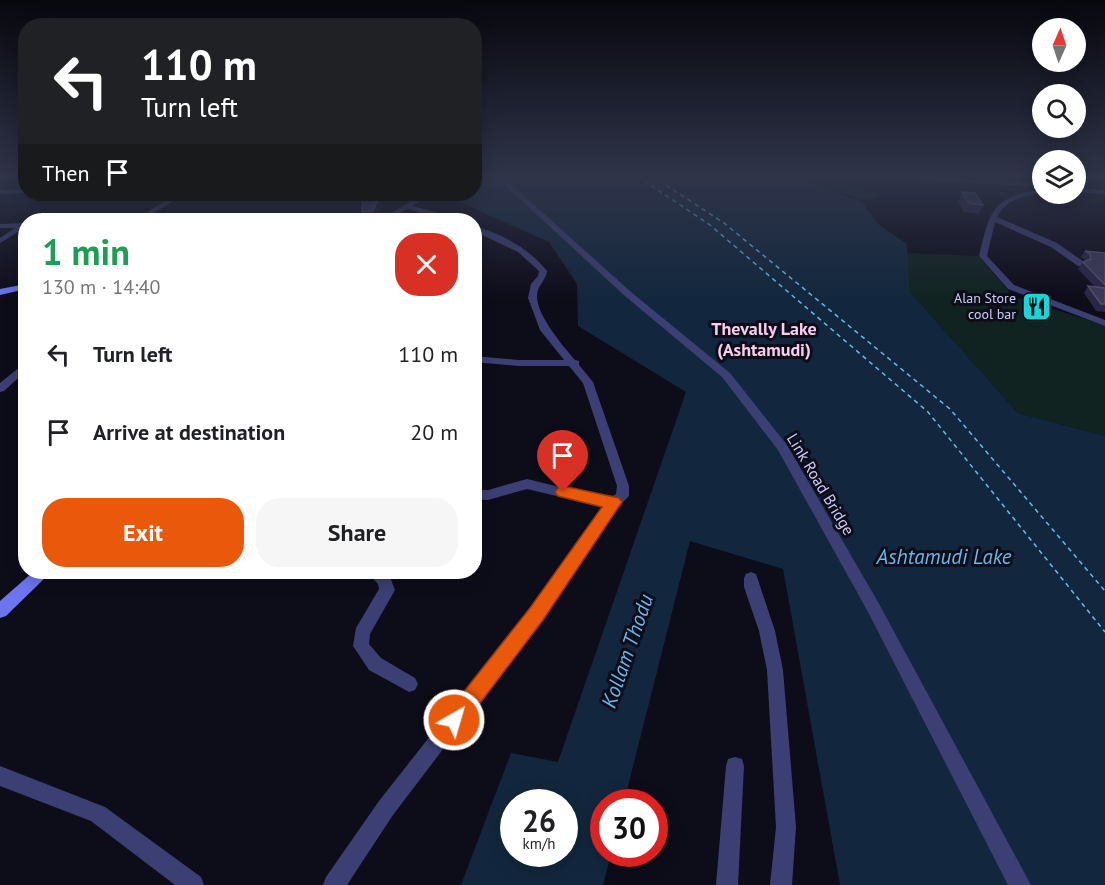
<!DOCTYPE html>
<meta charset="utf-8">
<style>
:root{--surface:#fff;--page:#f6f6f6;--text:#202124;--muted:#757577;--accent:#ea580c}
body{margin:0;font-family:"PT Sans",sans-serif;background:var(--page);color:var(--text);height:100vh;display:flex;flex-direction:column;font-size:22px;white-space:nowrap}
*{box-sizing:border-box;margin:0}
p{font-size:20px;color:var(--muted)}
.icon{flex:none;width:33px;height:33px;fill:none;stroke:currentColor;stroke-width:2;stroke-linecap:round;stroke-linejoin:round}
.map{position:relative;flex:1;overflow:hidden}
.drawer{position:absolute;left:18px;top:213px;width:464px;height:366px;display:flex;flex-direction:column;background:var(--surface);border-radius:24px;box-shadow:0 3px 15px #0003}
.drawer>*{flex:none}
.hud{position:absolute;left:18px;top:18px;width:464px;height:183px;border-radius:24px;box-shadow:0 3px 15px #0003;background:#202124;color:#fff;overflow:hidden}
.needle{width:39px;rotate:3deg}
.tools{position:absolute;left:1032px;top:18px;display:grid;gap:12px}
.tools a{display:grid;place-items:center;width:54px;height:54px;border-radius:50%;background:var(--surface);box-shadow:0 3px 15px #0003;font-size:30px}
.speed{position:absolute;left:500px;top:789px;display:flex;gap:12px;font-size:30px;font-weight:700;text-align:center}
.speed>*{display:grid;place-content:center;width:78px;height:78px;border-radius:50%;background:var(--surface);box-shadow:0 3px 15px #0003;line-height:1}
.speed small{font-size:15px;font-weight:400}
.speed .limit{border:9px solid #d22;background:#fff;color:#111}
.pin{position:absolute;display:grid;place-items:center;width:51px;height:51px;color:#fff;margin:-62px -26px;border-radius:50% 50% 50% 0;rotate:-45deg;box-shadow:0 0 6px #0007}
.pin .icon{rotate:45deg}
.me{position:absolute;width:66px;margin:-33px;rotate:38deg;stroke-linejoin:round;filter:drop-shadow(0 0 4px #0008)}
.turn{display:flex;align-items:center;gap:21px;height:126px;padding:0 24px;font-size:27px}
.turn .icon{width:78px;height:78px;stroke-width:2.5}
.turn b{display:block;font-size:42px;line-height:51px}
.then{display:flex;align-items:center;height:57px;padding:0 24px;background:#0003;gap:12px;font-size:22px}
.round{display:grid;place-items:center;flex:none;width:63px;height:63px;border-radius:24px;background:var(--page)}
.headline{display:flex;align-items:center;justify-content:space-between;height:102px;padding:0 24px}
h1{font-size:36px;font-weight:700;line-height:45px;color:#1e9e55}
.button{display:flex;gap:12px;margin-top:auto;padding:12px 24px}
.button a{flex:1;height:69px;border-radius:24px;background:var(--accent);color:#fff;font-size:24px;font-weight:700;line-height:69px;text-align:center}
.button a+a{background:var(--page);color:var(--text)}
ul{padding:0;list-style:none}
li{display:flex;align-items:center;gap:18px;height:78px;padding:0 24px}
li div{flex:1}
li b{display:block;font-size:22px}
li em{font-style:normal}
.map>svg:first-child{display:block}
.green{fill:#102320}
.water{fill:#12273d;fill-rule:evenodd}
.lines{fill:none;stroke-linecap:round;stroke-linejoin:round}
.ferry{stroke:#64baed;stroke-width:1.5;stroke-dasharray:4.5 4;stroke-linecap:butt}
.street{fill:#3c3f73;fill-rule:evenodd}
.secondary{fill:#6c75ee;fill-rule:evenodd}
.wall{fill:#2a2746}
.shaded-wall{fill:#17152c}
.building{fill:#3c3959;stroke:#525072;stroke-width:1.5}
.route{fill:#ea580c;stroke:#983908;stroke-width:1.5}
.labels{text-anchor:middle;dominant-baseline:central;stroke-width:6;stroke-linejoin:round;paint-order:stroke}
.far-poi-label{font-size:14px;fill:#cccbf9;stroke:#0d0c19;text-anchor:end}
.street-label{font-size:16px;fill:#cccbf9;stroke:#0d0c19}
.neighbourhood-label{font-size:18px;font-weight:bold;fill:#f9cded;stroke:#0d0c19}
.near-water-label{font-size:21px;font-style:italic;fill:#64baed;stroke:#0d0c19}
</style>
<div class="map">
<svg width="1105" height="885" viewBox="0 0 1105 885">
<rect width="100%" height="100%" fill="#0d0c19"/>
<!-- green -->
<path class="green" d="M 789,176 L 830,176 L 881,196 L 863,200 Z
M 907,253 L 978,256 L 1014,297 L 1105,325 L 1105,436 L 1018,413 L 910,292 Z"/>
<!-- water -->
<path class="water" d="M 474,176 L 789,176 L 862,202 L 879,225 L 907,244 L 910,292 L 1018,413 L 1105,436 L 1105,885 L 840,885 L 783,569 L 690,541 L 624,802 L 603,802 L 603,854 L 611,854 L 603,885 L 461,885 L 511,753 L 558,762 L 686,392 L 578,326 L 577,284 L 549,242 L 444,195 L 425,194 L 474,194 ZM 513,802 L 564,802 L 564,854 L 513,854 Z"/>
<g class="lines">
<!-- ferry -->
<path class="ferry" d="M 637,176 L 710,225 L 928,412 L 1105,632
M 652,176 L 724,223 L 950,409 L 1105,591"/>
<!-- street -->
<path class="street" d="M 495,176 L 502,176 L 631,292 L 730,373 L 787,445 L 878,602 L 1031,885 L 1008,885 L 868,612 L 778,450 L 722,377 L 625,296 Z
M 882,176 L 920,176 L 1042,183 L 1042,187 L 885,178 Z
M 1076,188 L 1105,190 L 1105,194 L 1076,192 Z
M 26,189 L 26,193 L 0,194 L 0,190 Z
M 1042,189 L 1042,193 C 1023,196 1007,199 997,217 L 1057,243 L 1084,262 L 1084,266 L 1078,266 L 1051,247 L 995,222 L 987,256 L 1014,285 L 1105,320 L 1105,326 L 1008,289 L 979,256 C 990,210 992,197 1042,189 Z
M 178,194 L 185,194 L 142,220 L 135,219 Z
M 424,194 L 431,194 L 412,206 L 457,218 L 457,220 L 448,220 L 407,209 L 387,220 L 379,220 Z
M 26,223 L 26,227 L 0,243 L 0,238 L 15,228 L 0,228 L 0,224 Z
M 474,226 C 502,234 529,248 547,271 C 546,281 537,285 537,296 C 537,316 563,346 575,360 L 579,361 L 579,365 L 593,382 L 629,486 L 629,496 L 619,506 L 542,619 L 393,815 L 347,885 L 323,885 L 326,877 L 379,801 L 530,609 L 603,507 L 527,489 L 488,500 L 474,500 L 474,490 L 488,490 L 527,479 L 601,497 L 611,497 L 616,494 L 617,486 L 583,383 L 569,366 L 518,366 L 474,362 L 474,356 L 518,360 L 564,360 L 540,330 L 528,298 L 531,284 L 538,276 L 539,271 L 518,252 L 474,231 Z
M 26,362 L 26,371 L 4,391 L 0,392 L 0,383 Z
M 367,572 L 384,572 L 390,577 L 395,590 L 370,634 L 369,644 L 381,658 L 415,678 L 418,684 L 415,690 L 409,692 L 369,670 L 353,646 L 356,628 L 379,589 L 378,584 Z
M 751,572 L 756,574 L 775,631 L 783,670 L 796,827 L 792,885 L 770,885 L 776,827 L 767,670 L 759,631 L 744,587 L 744,578 L 746,574 Z
M 735,757 L 742,759 L 744,766 L 738,885 L 716,885 L 726,766 L 728,759 Z
M 0,766 L 105,807 L 201,877 L 204,885 L 175,885 L 91,821 L 0,786 Z"/>
<!-- secondary -->
<path class="secondary" d="M 26,284 L 26,289 L 0,295 L 0,289 Z
M 33,572 L 49,572 L 47,576 L 6,616 L 0,618 L 0,601 Z"/>
</g>
<!-- wall -->
<path class="wall" d="M 962,192 L 983,205 L 979,214 L 964,212 L 958,201 Z
M 380,194 L 382,203 L 375,220 L 364,220 L 362,212 Z
M 1085,251 L 1105,253 L 1105,312 L 1096,311 L 1084,293 L 1088,286 L 1095,287 L 1078,269 L 1083,262 L 1085,261 L 1085,260 L 1081,257 Z"/>
<!-- shaded-wall -->
<path class="shaded-wall" d="M 380,194 L 382,203 L 375,220 L 373,211 Z"/>
<!-- building -->
<path class="building" d="M 962,192 L 975,193 L 983,205 L 969,203 Z
M 363,194 L 380,194 L 373,211 L 362,212 Z
M 1085,251 L 1105,253 L 1105,285 L 1083,262 L 1091,259 L 1090,254 Z
M 1088,286 L 1105,288 L 1105,304 L 1101,304 Z"/>
<!-- sky -->
<linearGradient id="sky" x2="0" y2="1"><stop stop-color="#07070e"/><stop offset="0.59" stop-color="#2f3449"/><stop offset="1" stop-color="#2f3449" stop-opacity="0"/></linearGradient>
<rect width="1105" height="300" fill="url(#sky)"/>
<!-- route -->
<path class="route" d="M 563,486 L 619,498 L 622,502 L 543,620 L 462,727 L 454,730 L 447,727 L 444,720 L 447,713 L 530,608 L 602,507 L 558,496 L 555,492 L 558,488 Z"/>
<!-- icons -->
<defs>
<symbol id="restaurant-square" viewBox="-11 -11 22 22"><rect x="-9" y="-9" width="18" height="18" rx="4" fill="#18d5d7" stroke="#0d0c19"/><path d="M-5-6h1v4h1v-4h1v4h1v-4h1v5L-1.5 .5V6h-2V.5L-5-1ZM5-6V6H3V1.5H1.5Q1.5-4 5-6Z" fill="#111"/></symbol>
</defs>
<g fill-rule="evenodd">
<use href="#restaurant-square" x="1020" y="290" width="33" height="33"/>
</g>
<g class="labels">
<!-- far-poi labels -->
<g class="far-poi-label">
<text x="1016" y="298">Alan Store<tspan x="1016" dy="16">cool bar</tspan></text>
</g>
<!-- street labels -->
<g class="street-label">
<text transform="translate(821 484) rotate(59)">Link Road Bridge</text>
</g>
<!-- neighbourhood labels -->
<g class="neighbourhood-label">
<text x="764" y="328">Thevally Lake<tspan x="764" dy="21">(Ashtamudi)</tspan></text>
</g>
<!-- near-water labels -->
<g class="near-water-label">
<text x="944" y="556">Ashtamudi Lake</text>
<text transform="translate(627 651) rotate(-71)">Kollam Thodu</text>
</g>
</g>
</svg>
<div class="tools">
<a><svg class="needle" viewBox="-14 -14 28 28"><path d="M0-13l5 13h-10z" fill="#e53935"/><path d="M0 13l5-13h-10z" fill="#757577"/></svg></a>
<a><svg class="icon" aria-label="search" viewBox="0 0 24 24"><circle cx="10" cy="10" r="6"/><path d="M15 15l6 6"/></svg></a>
<a><svg class="icon" aria-label="layers" viewBox="0 0 24 24"><path d="M12 4l9 5-9 5-9-5zM3 14l9 5 9-5"/></svg></a>
</div>
<div class="speed"><div>26<small>km/h</small></div><div class="limit">30</div></div>
<div class="pin" style="left:563px;top:492px;background:#d93025"><svg class="icon" aria-label="arrive" viewBox="0 0 24 24"><path d="M6 21V4h12l-3 4 3 4H6"/></svg></div>
<svg class="me" style="left:454px;top:720px" viewBox="-20 -20 40 40"><circle r="17" fill="#ea580c" stroke="#fff" stroke-width="3"/><path d="M0-11L8 9 0 5-8 9z" fill="#fff"/></svg>
<div class="hud">
<div class="turn"><svg class="icon" aria-label="left" viewBox="0 0 24 24"><path d="M17 20v-9H6M10 6l-5 5 5 5"/></svg><div><b>110 m</b>Turn left</div></div>
<div class="then">Then<svg class="icon" aria-label="arrive" viewBox="0 0 24 24"><path d="M6 21V4h12l-3 4 3 4H6"/></svg></div>
</div>
<section class="drawer">
<div class="headline"><div><h1>1 min</h1><p>130 m · 14:40</p></div><a class="round" style="background:#d93025;color:#fff"><svg class="icon" aria-label="close" viewBox="0 0 24 24"><path d="M6 6l12 12M18 6L6 18"/></svg></a></div>
<ul>
<li><svg class="icon" aria-label="left" viewBox="0 0 24 24"><path d="M17 20v-9H6M10 6l-5 5 5 5"/></svg><div><b>Turn left</b></div><em>110 m</em></li>
<li><svg class="icon" aria-label="arrive" viewBox="0 0 24 24"><path d="M6 21V4h12l-3 4 3 4H6"/></svg><div><b>Arrive at destination</b></div><em>20 m</em></li>
</ul>
<div class="button"><a>Exit</a><a>Share</a></div>
</section>
</div>
